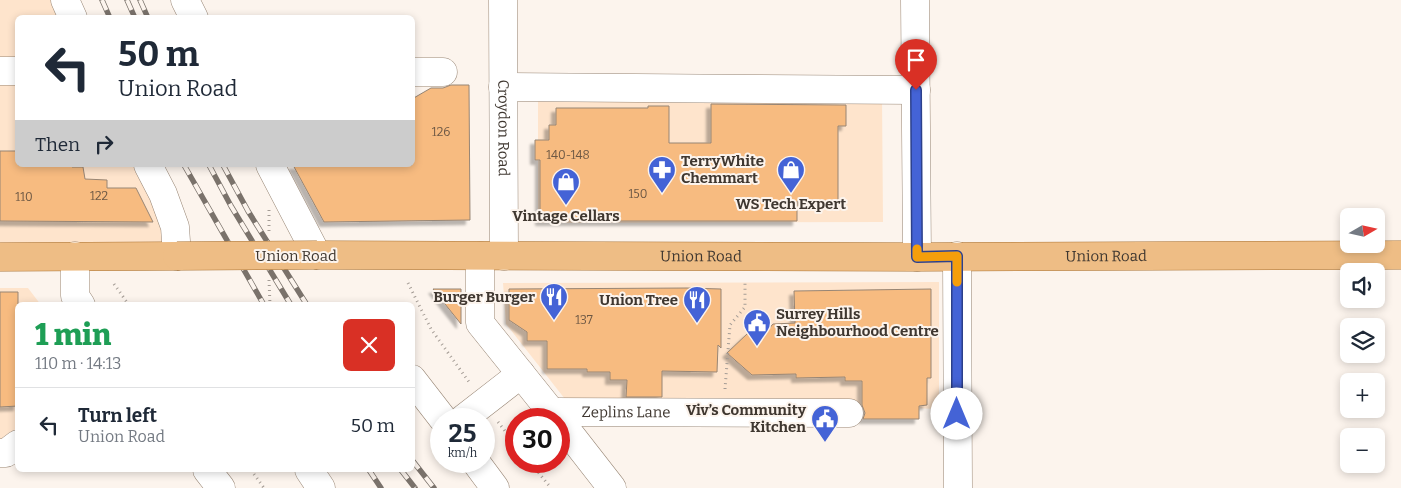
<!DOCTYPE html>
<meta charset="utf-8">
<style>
:root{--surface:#fff;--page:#f2f2f3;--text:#1f2937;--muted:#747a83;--line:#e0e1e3}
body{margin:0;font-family:Bitter,serif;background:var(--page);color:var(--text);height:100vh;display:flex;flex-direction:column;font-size:19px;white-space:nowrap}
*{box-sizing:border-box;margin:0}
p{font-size:16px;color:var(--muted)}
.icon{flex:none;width:28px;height:28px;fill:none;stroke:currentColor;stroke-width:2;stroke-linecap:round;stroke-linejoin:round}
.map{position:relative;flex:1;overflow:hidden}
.drawer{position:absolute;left:15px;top:302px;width:400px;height:170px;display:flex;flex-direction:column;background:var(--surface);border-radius:8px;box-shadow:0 2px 8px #0003}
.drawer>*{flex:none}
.hud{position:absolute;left:15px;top:15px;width:400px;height:152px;border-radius:8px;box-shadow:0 2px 8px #0003;background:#fff;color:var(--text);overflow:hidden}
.needle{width:32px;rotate:81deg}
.tools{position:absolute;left:1340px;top:208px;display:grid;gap:10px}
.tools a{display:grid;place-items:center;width:45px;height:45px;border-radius:8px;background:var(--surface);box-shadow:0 2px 8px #0003;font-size:25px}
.speed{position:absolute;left:430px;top:408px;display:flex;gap:10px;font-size:25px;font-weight:700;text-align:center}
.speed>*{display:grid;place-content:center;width:65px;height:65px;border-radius:50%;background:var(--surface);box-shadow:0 2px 8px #0003;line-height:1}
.speed small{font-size:12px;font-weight:400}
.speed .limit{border:8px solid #d22;background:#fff;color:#111}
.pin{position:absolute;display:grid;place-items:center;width:42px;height:42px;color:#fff;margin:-51px -21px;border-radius:50% 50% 50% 0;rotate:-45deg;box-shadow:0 0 5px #0007}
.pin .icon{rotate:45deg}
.me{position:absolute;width:55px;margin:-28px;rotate:0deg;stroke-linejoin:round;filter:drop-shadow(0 0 4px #0008)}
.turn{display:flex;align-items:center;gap:18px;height:105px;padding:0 20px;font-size:22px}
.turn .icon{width:65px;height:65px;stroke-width:2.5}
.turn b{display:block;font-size:35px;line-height:42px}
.then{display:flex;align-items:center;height:48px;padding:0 20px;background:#0003;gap:10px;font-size:19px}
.round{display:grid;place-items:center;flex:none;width:52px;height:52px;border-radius:8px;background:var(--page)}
.headline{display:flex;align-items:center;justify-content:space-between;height:85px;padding:0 20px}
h1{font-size:30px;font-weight:800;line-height:38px;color:#1e9e55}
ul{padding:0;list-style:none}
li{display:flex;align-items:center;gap:15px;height:75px;padding:0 20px;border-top:1px solid var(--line)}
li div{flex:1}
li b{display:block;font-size:19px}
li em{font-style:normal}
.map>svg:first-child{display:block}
.built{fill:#fee4cc}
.building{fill:#f7bb80;stroke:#978574;filter:url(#shadow)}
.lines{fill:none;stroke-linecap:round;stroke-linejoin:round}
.minor-casing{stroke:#988675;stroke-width:29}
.major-casing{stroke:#a97232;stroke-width:29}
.path{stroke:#a49c95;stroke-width:3;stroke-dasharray:1 4;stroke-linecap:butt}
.minor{stroke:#fff;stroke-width:28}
.major{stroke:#eebd85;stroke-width:28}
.rail-casing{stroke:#7a726b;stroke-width:5.5}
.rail{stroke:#fcf4ed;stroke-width:4;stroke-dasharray:11;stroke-linecap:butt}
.major-bridge-casing{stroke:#a97232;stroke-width:29;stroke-linecap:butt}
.path-bridge{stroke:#a49c95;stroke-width:3;stroke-dasharray:1 4;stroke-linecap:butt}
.major-bridge{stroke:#eebd85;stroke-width:28}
.route-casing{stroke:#2c408b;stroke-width:12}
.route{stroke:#4463d6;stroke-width:9}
.slow{stroke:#f59e0b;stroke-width:9}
.labels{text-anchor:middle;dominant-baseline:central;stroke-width:4;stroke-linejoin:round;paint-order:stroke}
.number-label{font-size:12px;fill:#6d5844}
.street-label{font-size:15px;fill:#3f3730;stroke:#fcf4ed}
.poi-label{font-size:15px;font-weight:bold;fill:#3f3730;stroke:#fcf4ed;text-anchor:end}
</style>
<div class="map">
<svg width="1401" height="488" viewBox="0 0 1401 488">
<defs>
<filter id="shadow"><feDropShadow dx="-4.5" dy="4.5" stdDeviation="1" flood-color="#0004"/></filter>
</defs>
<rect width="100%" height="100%" fill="#fcf4ed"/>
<!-- built -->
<path class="built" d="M 0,0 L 65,0 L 73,17 L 18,18 L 18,165 L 148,165 L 177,256 L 0,256 Z
M 538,95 L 882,97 L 883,222 L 538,223 Z
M 939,282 L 939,409 L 767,403 L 572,408 L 506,324 L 503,283 Z
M 0,288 L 28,288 L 41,305 L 18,305 L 17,428 L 0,441 Z"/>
<!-- building -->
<path class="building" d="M 451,85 L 469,85 L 470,220 L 324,222 L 293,165 L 412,165 L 412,99 L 431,88 L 443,88 Z
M 711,104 L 846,105 L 846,126 L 838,126 L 838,201 L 797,201 L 797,221 L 540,221 L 540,160 L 535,160 L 535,140 L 549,140 L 549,125 L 556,125 L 556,108 L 648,108 L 648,106 L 669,106 L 669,143 L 711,143 Z
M 0,151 L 18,151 L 18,165 L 72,165 L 72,167 L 83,167 L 85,179 L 107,180 L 107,188 L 136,188 L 153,222 L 0,221 Z
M 687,288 L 721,289 L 721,348 L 718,345 L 717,372 L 662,371 L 662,397 L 626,397 L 627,380 L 610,380 L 610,372 L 587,372 L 587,369 L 547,369 L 547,341 L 527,341 L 527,332 L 509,320 L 509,289 Z
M 433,289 L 461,289 L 461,324 Z
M 931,289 L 931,378 L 927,378 L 927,405 L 919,406 L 919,419 L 863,419 L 865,413 L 862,405 L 862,381 L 845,381 L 845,377 L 796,378 L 796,374 L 752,375 L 727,353 L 748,333 L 766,332 L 773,324 L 795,323 L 794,291 Z
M 0,292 L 18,292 L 18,406 L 0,407 Z"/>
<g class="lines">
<defs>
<g id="minor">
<path d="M 65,0 L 73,18"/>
<path d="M 185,0 L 194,18"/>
<path id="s1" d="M 503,0 L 504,256"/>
<path d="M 915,0 L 917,257"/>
<path d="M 0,71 L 18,71"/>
<path d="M 412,72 L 443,72"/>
<path d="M 503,87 L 916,90"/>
<path d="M 148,165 L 163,194 L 175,227 L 177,256"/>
<path d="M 270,165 L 317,255"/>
<path d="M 75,256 L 75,296 L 81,305"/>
<path d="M 480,256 L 480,323 L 557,419"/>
<path d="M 957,256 L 958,488"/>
<path d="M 412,379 L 443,419"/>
<path id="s2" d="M 552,412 L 849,413"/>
<path d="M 463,419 L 521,374"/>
<path d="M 559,420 L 612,488"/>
<path d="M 0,453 L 6,453 L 18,444"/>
<path d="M 475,461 L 495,488"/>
<path d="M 207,470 L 221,488"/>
<path d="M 309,470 L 321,488"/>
</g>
<g id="major">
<path id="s3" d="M 317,255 L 917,257 L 1401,255"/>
<path d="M 0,257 L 177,256"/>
</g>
</defs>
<!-- minor casing -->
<use href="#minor" class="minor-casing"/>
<!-- major casing -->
<use href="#major" class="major-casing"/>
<!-- path -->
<path class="path" d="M 408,283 L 431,329 L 469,382
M 114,284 L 129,305
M 725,389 L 730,325 L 745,307 L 745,281
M 498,422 L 516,445
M 529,461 L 551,488
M 251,470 L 264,488"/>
<!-- minor -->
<use href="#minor" class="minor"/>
<!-- major -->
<use href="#major" class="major"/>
<defs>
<path id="rail" d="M 102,0 L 110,18
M 127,0 L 135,18
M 140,0 L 148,18
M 184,165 L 264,305
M 209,165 L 231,206 L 291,305
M 223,165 L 248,211 L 307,305
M 412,460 L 434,488
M 369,470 L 381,488
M 401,470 L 415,488"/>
</defs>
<!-- rail casing -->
<use href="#rail" class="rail-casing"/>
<!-- rail -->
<use href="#rail" class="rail"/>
<defs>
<path id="major-bridge" d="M 177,256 L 317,255"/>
</defs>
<!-- major-bridge casing -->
<use href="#major-bridge" class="major-bridge-casing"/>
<!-- path-bridge -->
<path class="path-bridge" d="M 269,231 L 269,207
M 269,280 L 270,305"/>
<!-- major-bridge -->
<use href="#major-bridge" class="major-bridge"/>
</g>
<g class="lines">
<defs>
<path id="route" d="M 916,90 L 917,257 L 957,256 L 957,414"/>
</defs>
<!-- route casing -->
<use href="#route" class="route-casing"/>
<!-- route -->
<use href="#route" class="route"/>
<!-- slow -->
<path class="slow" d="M 917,249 L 917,257 L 957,256 L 957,282"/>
</g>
<!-- icons -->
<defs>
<symbol id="pharmacy-pin" viewBox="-11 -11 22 30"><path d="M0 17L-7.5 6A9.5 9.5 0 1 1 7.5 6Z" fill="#4463d6" stroke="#fcf4ed"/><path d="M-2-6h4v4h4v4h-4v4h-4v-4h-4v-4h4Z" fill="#fff"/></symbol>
<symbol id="shop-pin" viewBox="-11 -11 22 30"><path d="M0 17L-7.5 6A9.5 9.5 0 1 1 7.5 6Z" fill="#4463d6" stroke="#fcf4ed"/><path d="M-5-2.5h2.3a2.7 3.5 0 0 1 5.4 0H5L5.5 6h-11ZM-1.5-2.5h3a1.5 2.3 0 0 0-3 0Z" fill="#fff"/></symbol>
<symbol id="restaurant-pin" viewBox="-11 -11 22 30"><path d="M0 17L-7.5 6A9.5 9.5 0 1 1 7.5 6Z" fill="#4463d6" stroke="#fcf4ed"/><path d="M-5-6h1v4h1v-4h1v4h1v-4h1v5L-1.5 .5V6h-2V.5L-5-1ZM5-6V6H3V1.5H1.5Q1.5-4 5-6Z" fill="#fff"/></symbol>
<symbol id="civic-pin" viewBox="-11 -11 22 30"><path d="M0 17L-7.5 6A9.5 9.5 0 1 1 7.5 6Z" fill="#4463d6" stroke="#fcf4ed"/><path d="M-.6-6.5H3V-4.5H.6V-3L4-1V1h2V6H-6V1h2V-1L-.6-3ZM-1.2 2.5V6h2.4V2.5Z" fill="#fff"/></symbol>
</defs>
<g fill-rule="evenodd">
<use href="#pharmacy-pin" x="646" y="154" width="32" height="43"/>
<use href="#shop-pin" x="775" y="154" width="32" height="43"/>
<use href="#shop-pin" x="550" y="166" width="32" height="43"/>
<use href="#restaurant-pin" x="538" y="281" width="32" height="43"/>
<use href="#restaurant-pin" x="681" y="284" width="32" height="43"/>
<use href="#civic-pin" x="741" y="307" width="32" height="43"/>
<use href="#civic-pin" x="809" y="403" width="32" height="43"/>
</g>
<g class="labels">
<!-- number labels -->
<g class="number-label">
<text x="441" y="132">126</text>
<text x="568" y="155">140-148</text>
<text x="638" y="194">150</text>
<text x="99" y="196">122</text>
<text x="24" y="197">110</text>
<text x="584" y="320">137</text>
</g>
<!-- street labels -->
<g class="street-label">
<text stroke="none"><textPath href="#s1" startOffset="128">Croydon Road</textPath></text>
<text x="296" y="256">Union Road</text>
<text stroke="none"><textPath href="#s3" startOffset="384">Union Road</textPath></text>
<text stroke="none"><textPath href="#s3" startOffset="789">Union Road</textPath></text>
<text stroke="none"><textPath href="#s2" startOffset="74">Zeplins Lane</textPath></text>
</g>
<!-- poi labels -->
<g class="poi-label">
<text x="681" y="161" text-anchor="start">TerryWhite<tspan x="681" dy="17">Chemmart</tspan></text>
<text x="791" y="204" text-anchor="middle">WS Tech Expert</text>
<text x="566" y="216" text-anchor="middle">Vintage Cellars</text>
<text x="535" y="297">Burger Burger</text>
<text x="678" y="300">Union Tree</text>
<text x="776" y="314" text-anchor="start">Surrey Hills<tspan x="776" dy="17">Neighbourhood Centre</tspan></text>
<text x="806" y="410">Viv’s Community<tspan x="806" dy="17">Kitchen</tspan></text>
</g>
</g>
</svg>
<div class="tools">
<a><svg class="needle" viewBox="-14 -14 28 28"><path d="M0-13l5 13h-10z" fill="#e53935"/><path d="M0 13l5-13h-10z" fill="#747a83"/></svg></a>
<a><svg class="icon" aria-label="sound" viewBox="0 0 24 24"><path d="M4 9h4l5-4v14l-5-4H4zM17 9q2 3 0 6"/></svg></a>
<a><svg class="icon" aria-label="layers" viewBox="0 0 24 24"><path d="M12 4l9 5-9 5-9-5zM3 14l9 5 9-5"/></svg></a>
<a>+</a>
<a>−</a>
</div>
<div class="speed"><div>25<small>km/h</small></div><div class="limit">30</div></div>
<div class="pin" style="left:916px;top:90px;background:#d93025"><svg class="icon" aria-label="arrive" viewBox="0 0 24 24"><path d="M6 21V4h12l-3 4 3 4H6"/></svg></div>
<svg class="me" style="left:957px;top:414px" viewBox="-20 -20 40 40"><circle r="19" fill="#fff"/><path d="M0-13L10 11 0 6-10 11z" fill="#4463d6"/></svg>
<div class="hud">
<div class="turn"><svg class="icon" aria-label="left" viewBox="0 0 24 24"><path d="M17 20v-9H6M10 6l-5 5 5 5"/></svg><div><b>50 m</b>Union Road</div></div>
<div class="then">Then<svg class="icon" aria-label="right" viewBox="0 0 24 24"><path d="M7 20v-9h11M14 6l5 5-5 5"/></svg></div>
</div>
<section class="drawer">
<div class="headline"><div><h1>1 min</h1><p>110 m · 14:13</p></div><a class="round" style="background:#d93025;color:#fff"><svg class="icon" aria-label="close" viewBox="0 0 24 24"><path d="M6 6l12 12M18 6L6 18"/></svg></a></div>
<ul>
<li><svg class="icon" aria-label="left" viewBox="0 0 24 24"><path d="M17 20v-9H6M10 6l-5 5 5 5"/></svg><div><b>Turn left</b><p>Union Road</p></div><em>50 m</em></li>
</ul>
</section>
</div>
